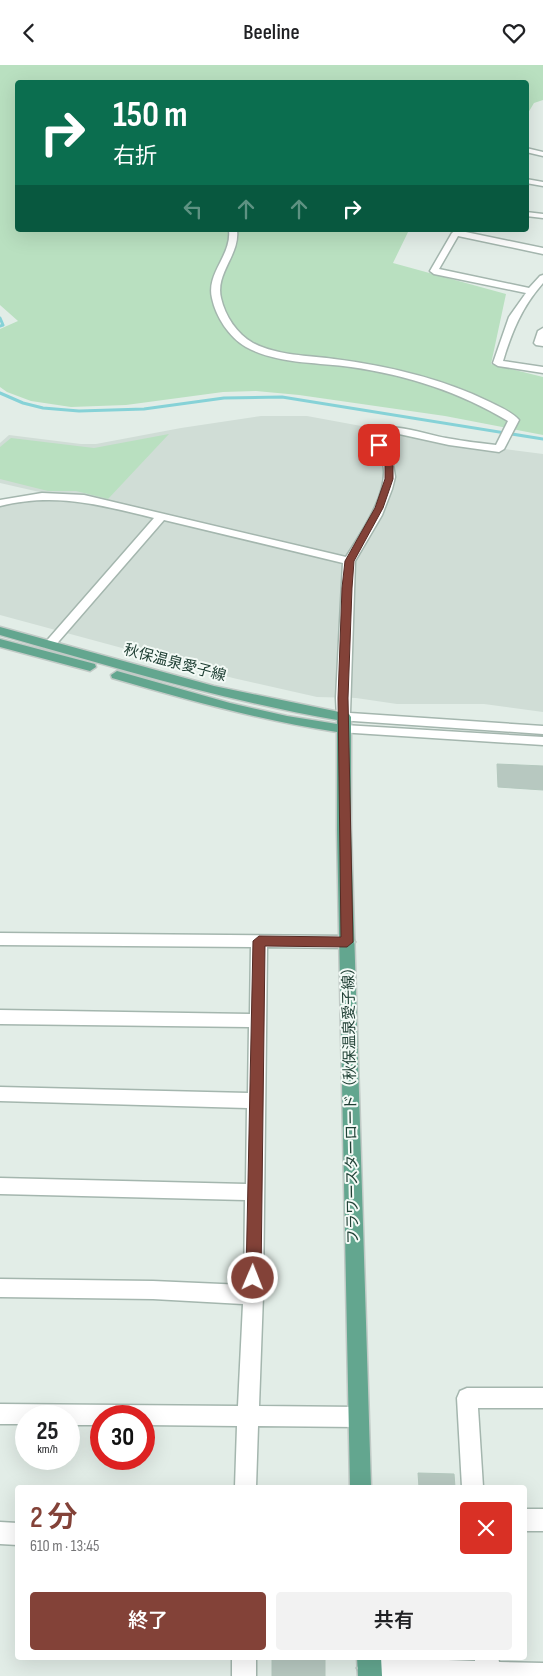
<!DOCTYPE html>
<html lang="ja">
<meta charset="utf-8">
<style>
:root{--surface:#fff;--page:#f2f2f2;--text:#202124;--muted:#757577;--accent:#834238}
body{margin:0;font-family:"Sofia Sans Condensed","Noto Sans JP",sans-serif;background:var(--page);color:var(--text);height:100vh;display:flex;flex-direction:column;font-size:19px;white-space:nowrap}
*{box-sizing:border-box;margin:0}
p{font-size:16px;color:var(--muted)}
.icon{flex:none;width:28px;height:28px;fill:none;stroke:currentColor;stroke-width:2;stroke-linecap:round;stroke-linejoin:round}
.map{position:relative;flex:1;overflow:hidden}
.sheet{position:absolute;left:15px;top:1420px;width:512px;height:175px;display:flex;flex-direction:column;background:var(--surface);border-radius:5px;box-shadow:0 5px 20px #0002}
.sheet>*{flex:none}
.hud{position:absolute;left:15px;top:15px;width:514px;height:152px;border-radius:5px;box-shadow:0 5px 20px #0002;background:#0b6e4f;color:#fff;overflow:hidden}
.speed{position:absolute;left:15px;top:1340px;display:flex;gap:10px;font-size:25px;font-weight:700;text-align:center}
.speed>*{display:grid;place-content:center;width:65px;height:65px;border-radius:50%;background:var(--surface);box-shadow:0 5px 20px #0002;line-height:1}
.speed small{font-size:12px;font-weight:400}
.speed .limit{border:8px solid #d22;background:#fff;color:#111}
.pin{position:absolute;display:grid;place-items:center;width:42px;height:42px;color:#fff;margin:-21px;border-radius:10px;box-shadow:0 2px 8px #0006}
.me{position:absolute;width:55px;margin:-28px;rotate:1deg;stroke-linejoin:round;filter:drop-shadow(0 0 4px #0008)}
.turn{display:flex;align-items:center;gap:18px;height:105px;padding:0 15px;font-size:22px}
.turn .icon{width:65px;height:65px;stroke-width:2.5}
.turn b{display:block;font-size:35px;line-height:42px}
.lanes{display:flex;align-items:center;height:48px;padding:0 15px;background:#0003;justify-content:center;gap:25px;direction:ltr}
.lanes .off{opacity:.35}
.round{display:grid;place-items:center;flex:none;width:52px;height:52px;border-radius:5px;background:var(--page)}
.headline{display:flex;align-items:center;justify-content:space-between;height:85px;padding:0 15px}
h1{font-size:30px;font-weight:600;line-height:38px;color:var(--accent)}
.cta{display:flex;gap:10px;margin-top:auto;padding:10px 15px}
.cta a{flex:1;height:58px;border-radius:5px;background:var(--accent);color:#fff;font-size:20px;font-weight:600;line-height:58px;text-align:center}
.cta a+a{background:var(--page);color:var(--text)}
header{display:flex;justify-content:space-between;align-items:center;height:65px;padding:0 15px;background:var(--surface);font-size:22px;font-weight:600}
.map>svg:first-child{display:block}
.built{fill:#d0ddd6}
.green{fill:#b9e0c0}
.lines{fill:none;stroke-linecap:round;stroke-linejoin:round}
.stream{stroke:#86d2d7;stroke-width:3}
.building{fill:#b7c8c0;stroke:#b4c8be}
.minor-casing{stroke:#a4b6ae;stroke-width:3}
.major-casing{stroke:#c1cac6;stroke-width:3}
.minor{fill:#fff;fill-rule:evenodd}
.major{fill:#63a68f;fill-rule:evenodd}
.route{fill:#834238;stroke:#552b24}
.labels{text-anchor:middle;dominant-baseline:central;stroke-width:4;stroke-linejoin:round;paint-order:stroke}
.street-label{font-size:15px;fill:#204035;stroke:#f3faf6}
</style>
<header><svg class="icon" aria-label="back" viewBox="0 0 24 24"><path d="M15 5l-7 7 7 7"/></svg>Beeline<svg class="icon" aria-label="heart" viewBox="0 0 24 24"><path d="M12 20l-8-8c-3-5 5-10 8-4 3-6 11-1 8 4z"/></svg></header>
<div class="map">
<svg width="543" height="1611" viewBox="0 0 543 1611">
<rect width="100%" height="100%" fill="#e2ede7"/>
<!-- built -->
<path class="built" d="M 261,351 L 307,351 L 448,377 L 543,389 L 543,647 L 484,639 L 397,639 L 356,633 L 317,632 L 233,613 L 0,550 L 0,438 L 44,428 L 0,418 L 0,378 L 9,370 L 81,379 L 96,379 L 181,363 Z"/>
<!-- green -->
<path class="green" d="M 0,0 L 543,0 L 543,35 L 534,38 L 528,48 L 526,65 L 526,18 L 18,18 L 18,165 L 409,165 L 393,198 L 506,229 L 491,299 L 543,312 L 543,370 L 445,351 L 299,330 L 256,326 L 223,327 L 126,340 L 71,342 L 31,336 L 7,327 L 0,322 L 0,264 L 18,256 L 0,240 Z
M 169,369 L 108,434 L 76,426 L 48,426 L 0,414 L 0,382 L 11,373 L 94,383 Z"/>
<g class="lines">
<!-- stream -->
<path class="stream" d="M 0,253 L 3,260 L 0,261
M 0,328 L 23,338 L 43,343 L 79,346 L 144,344 L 224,333 L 282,332 L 543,374"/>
</g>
<!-- building -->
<path class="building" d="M 497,699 L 543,701 L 543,725 L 498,722 Z
M 418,1408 L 454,1409 L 455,1422 L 419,1422 Z
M 272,1592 L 325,1592 L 325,1611 L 272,1611 Z"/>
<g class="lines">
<defs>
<path id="minor" d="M 526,83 L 543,87 L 543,91 L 526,87 Z
M 526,114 L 543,117 L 543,121 L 526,118 Z
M 526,147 L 543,149 L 543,153 L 526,151 Z
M 229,165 L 237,165 C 240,190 215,208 221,233 C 225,251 237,269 253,278 C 278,291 307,290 334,294 C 388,301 441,313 490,337 C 500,342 512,347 519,355 L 504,384 L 499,387 L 449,380 L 399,369 L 378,369 L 392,393 L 395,412 L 392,424 L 382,450 L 355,496 L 350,648 L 543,661 L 543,669 L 339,655 L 337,652 L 336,633 L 343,498 L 164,455 L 53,583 L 45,583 L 43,580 L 154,453 C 100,440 56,427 0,441 L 0,435 L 42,428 L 84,430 L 346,492 C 361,468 390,427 383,398 C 380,387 373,380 367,371 L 369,365 C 395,357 420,368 446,373 C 462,376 479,378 496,380 L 508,356 C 460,327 407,310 351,302 C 317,297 277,299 246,282 C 229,272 216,252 212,233 C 206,208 232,190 229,165 Z
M 456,165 L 543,183 L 543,189 L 458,171 L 439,204 L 529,223 L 540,211 L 543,210 L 543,218 C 522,242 512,266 503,296 L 543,302 L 543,308 L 498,301 L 493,298 L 509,252 L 526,228 L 434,209 L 430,206 L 452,168 Z
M 543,263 L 543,281 L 536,280 L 534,278 L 538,266 Z
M 344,660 L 543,672 L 543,680 L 339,667 L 337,664 L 339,661 Z
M 0,868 L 347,871 L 353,873 L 355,877 L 353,881 L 347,883 L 267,882 L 263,1230 L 259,1341 L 358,1342 L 365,1345 L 368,1352 L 365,1359 L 358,1362 L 258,1361 L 256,1422 L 235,1422 L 237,1361 L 144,1360 L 144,1351 L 101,1351 L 101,1360 L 69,1360 L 69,1351 L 26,1351 L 26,1359 L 0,1359 L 0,1339 L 238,1341 L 243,1239 L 153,1234 L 0,1232 L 0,1214 L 153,1216 L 244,1220 L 245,1135 L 0,1129 L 0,1113 L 246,1119 L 247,1043 L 0,1036 L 0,1022 L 248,1028 L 249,962 L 0,959 L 0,945 L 250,949 L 251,882 L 0,880 Z
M 467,1323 L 543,1323 L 543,1343 L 478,1343 L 483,1422 L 462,1422 L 457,1333 L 460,1326 Z
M 525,1444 L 543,1444 L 543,1466 L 525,1466 Z
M 0,1457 L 18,1458 L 18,1480 L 0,1479 Z
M 232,1592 L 256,1592 L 256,1611 L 232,1611 Z
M 366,1592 L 475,1596 L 475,1592 L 498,1592 L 499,1597 L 543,1598 L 543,1611 L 361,1611 L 357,1603 L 361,1595 Z"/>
<path id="major" d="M 0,562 L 214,621 L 344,648 L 349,649 L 351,652 L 351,765 L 371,1422 L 350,1422 L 337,765 L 337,667 C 259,655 188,635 112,613 L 111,610 L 117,606 L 230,638 L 287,651 L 337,659 L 337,655 C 223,635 112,602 0,570 Z
M 0,574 L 95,599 L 96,602 L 90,606 L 0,582 Z
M 357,1592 L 381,1592 L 382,1611 L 358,1611 Z"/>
</defs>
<!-- minor casing -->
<use href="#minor" class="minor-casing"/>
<!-- major casing -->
<use href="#major" class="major-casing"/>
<!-- minor -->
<use href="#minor" class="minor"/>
<!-- major -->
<use href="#major" class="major"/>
</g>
<!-- route -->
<path class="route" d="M 379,377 L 383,380 L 393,401 L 393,414 L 383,443 L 354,496 L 352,523 L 348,633 L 353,877 L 347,882 L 265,881 L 261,1213 L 258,1218 L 253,1220 L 248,1218 L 246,1213 L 253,876 L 259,871 L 341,872 L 338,633 L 342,523 L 345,496 L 375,443 L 385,414 L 385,401 L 375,380 Z"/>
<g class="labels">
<!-- street labels -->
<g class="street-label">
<text transform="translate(175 598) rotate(15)">秋保温泉愛子線</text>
<text transform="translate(351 1037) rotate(-91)">フラワースターロード（秋保温泉愛子線）</text>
</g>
</g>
</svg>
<div class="speed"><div>25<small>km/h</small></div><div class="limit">30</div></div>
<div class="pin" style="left:379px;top:380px;background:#d93025"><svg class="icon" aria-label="arrive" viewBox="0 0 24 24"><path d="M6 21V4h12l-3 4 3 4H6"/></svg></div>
<svg class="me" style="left:253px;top:1213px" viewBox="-20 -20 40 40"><circle r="17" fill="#834238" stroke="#fff" stroke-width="3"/><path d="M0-11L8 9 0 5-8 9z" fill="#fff"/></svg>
<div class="hud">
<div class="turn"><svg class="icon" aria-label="right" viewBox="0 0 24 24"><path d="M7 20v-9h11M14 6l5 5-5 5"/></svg><div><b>150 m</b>右折</div></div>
<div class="lanes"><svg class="icon off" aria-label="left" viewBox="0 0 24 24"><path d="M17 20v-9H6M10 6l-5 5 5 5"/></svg><svg class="icon off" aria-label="ahead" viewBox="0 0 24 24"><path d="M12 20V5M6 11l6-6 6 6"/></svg><svg class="icon off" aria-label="ahead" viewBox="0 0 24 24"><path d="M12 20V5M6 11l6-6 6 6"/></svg><svg class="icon" aria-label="right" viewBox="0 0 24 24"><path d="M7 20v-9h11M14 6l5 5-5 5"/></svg></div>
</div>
<section class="sheet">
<div class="headline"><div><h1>2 分</h1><p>610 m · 13:45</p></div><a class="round" style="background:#d93025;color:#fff"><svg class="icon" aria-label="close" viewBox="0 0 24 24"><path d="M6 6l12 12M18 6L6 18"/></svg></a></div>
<div class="cta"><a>終了</a><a>共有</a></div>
</section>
</div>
